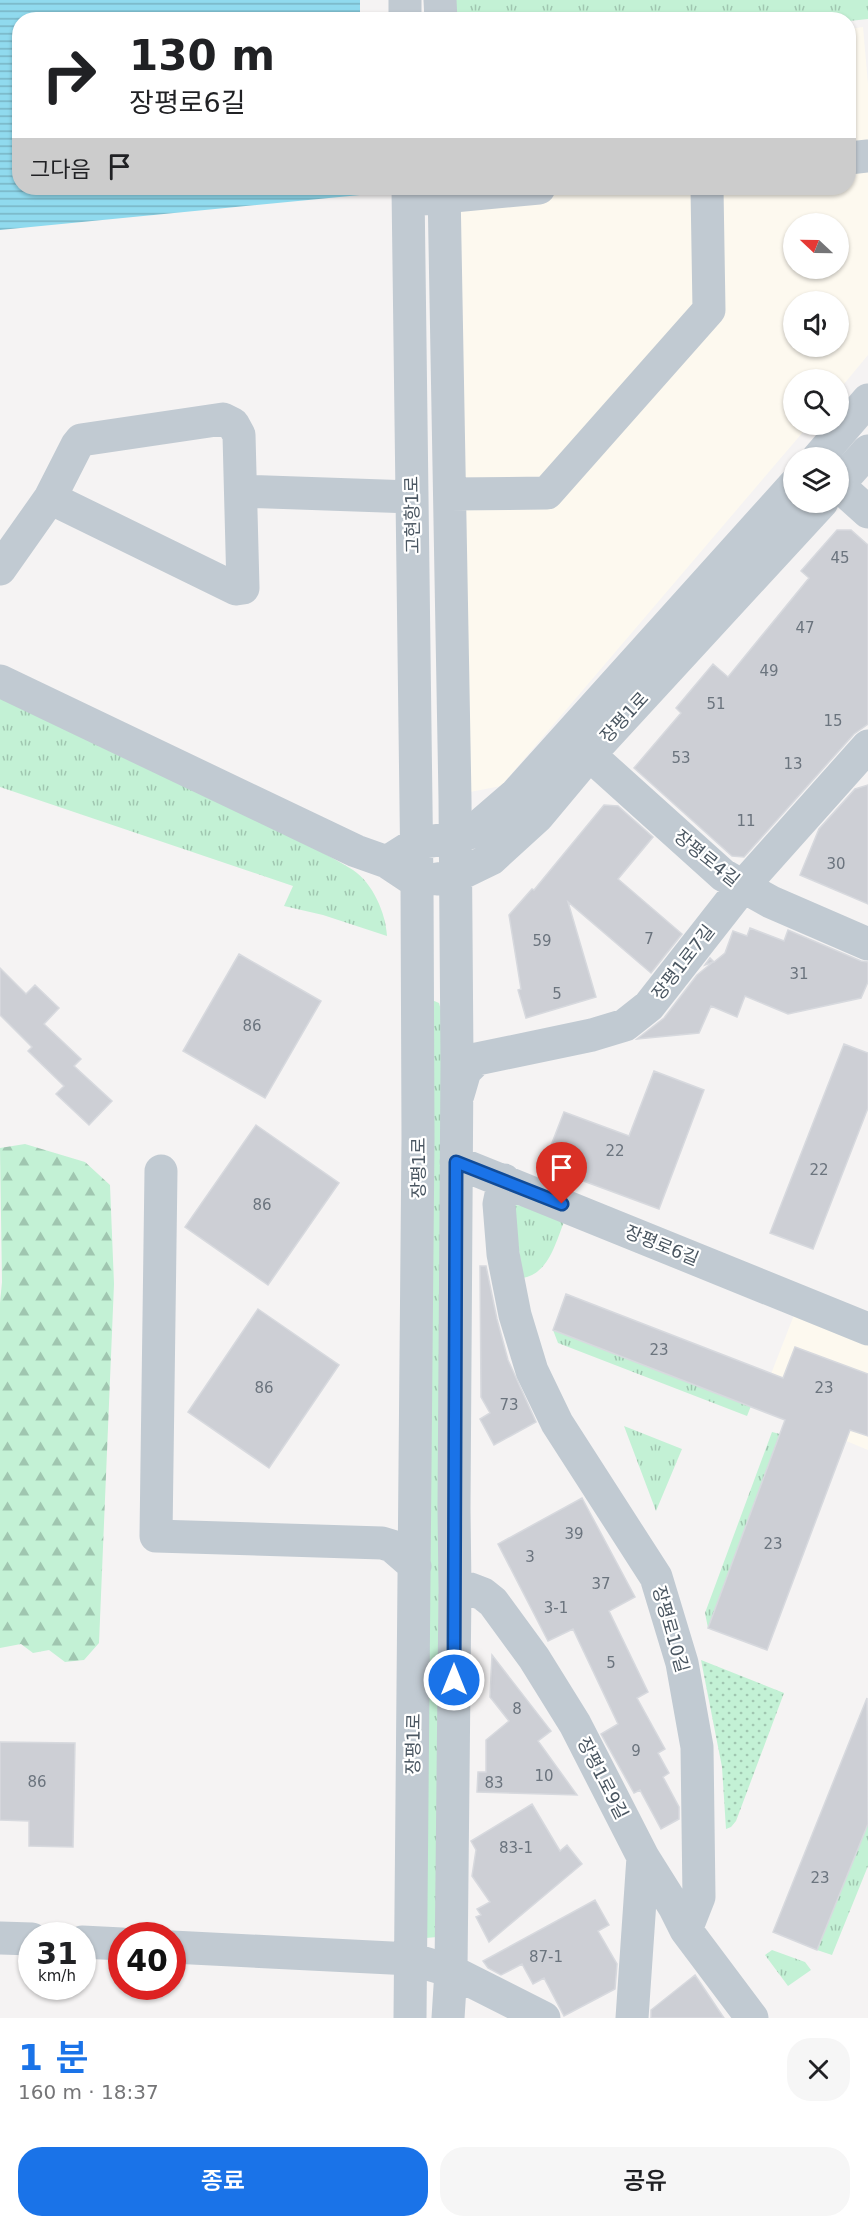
<!DOCTYPE html>
<html lang="ko">
<meta charset="utf-8">
<style>
:root{--surface:#fff;--page:#f6f6f6;--text:#202124;--muted:#757577;--accent:#1a73e8}
body{margin:0;font-family:"DejaVu Sans","Noto Sans KR",sans-serif;background:var(--page);color:var(--text);height:100vh;display:flex;flex-direction:column;font-size:22px;white-space:nowrap}
*{box-sizing:border-box;margin:0}
p{font-size:20px;color:var(--muted)}
.icon{flex:none;width:33px;height:33px;fill:none;stroke:currentColor;stroke-width:2;stroke-linecap:round;stroke-linejoin:round}
.map{position:relative;height:2018px;overflow:hidden}
.drawer{display:flex;flex-direction:column;background:var(--surface);flex:1}
.drawer>*{flex:none}
.hud{position:absolute;left:12px;top:12px;width:844px;height:183px;border-radius:24px;box-shadow:0 2px 4px #0004;background:#fff;color:var(--text);overflow:hidden}
.needle{width:39px;rotate:292deg}
.controls{position:absolute;left:783px;top:213px;display:grid;gap:12px}
.controls a{display:grid;place-items:center;width:66px;height:66px;border-radius:50%;background:var(--surface);box-shadow:0 2px 4px #0004;font-size:30px}
.speed{position:absolute;left:18px;top:1922px;display:flex;gap:12px;font-size:30px;font-weight:700;text-align:center}
.speed>*{display:grid;place-content:center;width:78px;height:78px;border-radius:50%;background:var(--surface);box-shadow:0 2px 4px #0004;line-height:1}
.speed small{font-size:15px;font-weight:400}
.speed .limit{border:9px solid #d22;background:#fff;color:#111}
.pin{position:absolute;display:grid;place-items:center;width:51px;height:51px;color:#fff;margin:-62px -26px;border-radius:50% 50% 50% 0;rotate:-45deg;box-shadow:0 0 6px #0007}
.pin .icon{rotate:45deg}
.me{position:absolute;width:66px;margin:-33px;rotate:0deg;stroke-linejoin:round;filter:drop-shadow(0 0 4px #0008)}
.turn{display:flex;align-items:center;gap:21px;height:126px;padding:0 18px;font-size:27px}
.turn .icon{width:78px;height:78px;stroke-width:2.5}
.turn b{display:block;font-size:42px;line-height:51px}
.then{display:flex;align-items:center;height:57px;padding:0 18px;background:#0003;gap:12px;font-size:22px}
.round{display:grid;place-items:center;flex:none;width:63px;height:63px;border-radius:24px;background:var(--page)}
.overview{display:flex;align-items:center;justify-content:space-between;height:102px;padding:0 18px}
h1{font-size:36px;font-weight:600;line-height:45px;color:var(--accent)}
.button{display:flex;gap:12px;margin-top:auto;padding:12px 18px}
.button a{flex:1;height:69px;border-radius:24px;background:var(--accent);color:#fff;font-size:24px;font-weight:600;line-height:69px;text-align:center}
.button a+a{background:var(--page);color:var(--text)}
.map>svg:first-child{display:block}
.commercial{fill:#fdf9ef;fill-rule:evenodd}
.grass{fill:url(#grass-tufts)}
.forest{fill:url(#forest-firs)}
.park{fill:url(#park-dots)}
.water{fill:url(#water-rules)}
.building{fill:#cdcfd5;stroke:#d7d9de;stroke-width:1.5}
.lines{fill:none;stroke-linecap:round;stroke-linejoin:round}
.minor{stroke:#c1cad2;stroke-width:33}
.route-casing{stroke:#114b97;stroke-width:15}
.route{stroke:#1a73e8;stroke-width:10}
.labels{text-anchor:middle;dominant-baseline:central;stroke-width:4.5;stroke-linejoin:round;paint-order:stroke}
.number-label{font-size:15px;fill:#6b747e}
.street-label{font-size:18px;fill:#4a5661;stroke:#fff}
</style>
<div class="map">
<svg width="868" height="2018" viewBox="0 0 868 2018">
<defs>
<pattern id="grass-tufts" width="24" height="20" patternUnits="userSpaceOnUse" patternTransform="scale(1.5)"><rect width="24" height="20" fill="#c3f1d5"/><path d="M3 7l-1-3M5 7V3M7 7l1-3M15 17l-1-3M17 17v-4M19 17l1-3" fill="none" stroke="#a0c6b0"/></pattern>
<pattern id="forest-firs" width="22" height="20" patternUnits="userSpaceOnUse" patternTransform="scale(1.5)"><rect width="22" height="20" fill="#c3f1d5"/><path d="M5 1l3.5 6h-7zM16 11l3.5 6h-7z" fill="#a0c6b0"/></pattern>
<pattern id="park-dots" width="8" height="8" patternUnits="userSpaceOnUse" patternTransform="scale(1.5)"><rect width="8" height="8" fill="#c3f1d5"/><path d="M2 2h.1M6 6h.1" fill="none" stroke="#a0c6b0" stroke-width="1.8" stroke-linecap="round"/></pattern>
<pattern id="water-rules" width="6" height="5" patternUnits="userSpaceOnUse" patternTransform="scale(1.5)"><rect width="6" height="5" fill="#90daee"/><path d="M0 2.5h6" fill="none" stroke="#78b4c4"/></pattern>
</defs>
<rect width="100%" height="100%" fill="#f5f3f3"/>
<!-- commercial -->
<path class="commercial" d="M 863,27 L 868,84 L 868,148 L 849,150 L 849,29 Z
M 868,168 L 868,355 L 839,390 L 838,380 L 794,380 L 794,424 L 809,425 L 501,786 L 465,793 L 462,505 L 550,507 L 722,318 L 721,188 L 849,188 L 849,170 ZM 794,224 L 838,224 L 838,268 L 794,268 ZM 794,302 L 838,302 L 838,346 L 794,346 Z
M 636,188 L 693,188 L 694,308 L 541,485 L 458,484 L 454,204 Z
M 794,1315 L 868,1344 L 868,1450 L 759,1405 Z"/>
<!-- grass -->
<path class="grass" d="M 456,0 L 868,0 L 868,19 L 849,21 L 456,20 Z
M 0,694 L 307,844 C 323,853 339,861 353,870 C 373,883 386,914 387,936 L 323,915 L 284,906 L 293,886 L 0,787 Z
M 432,1000 L 439,1003 L 442,1014 L 437,1937 L 426,1938 Z
M 515,1205 L 526,1206 L 564,1222 C 555,1244 549,1273 523,1278 L 514,1215 Z
M 553,1330 L 751,1406 L 747,1416 L 558,1343 Z
M 624,1426 L 682,1449 L 656,1511 Z
M 772,1432 L 780,1434 L 708,1628 L 705,1613 Z
M 868,1824 L 868,1866 L 832,1955 L 817,1950 Z
M 772,1950 L 805,1962 L 811,1970 L 788,1986 L 765,1955 Z"/>
<!-- forest -->
<path class="forest" d="M 25,1144 L 85,1162 L 110,1185 L 114,1284 L 99,1643 L 84,1660 L 65,1662 L 49,1650 L 33,1653 L 21,1644 L 0,1648 L 0,1303 L 2,1282 L 0,1148 Z"/>
<!-- park -->
<path class="park" d="M 701,1660 L 784,1693 L 736,1821 L 731,1827 L 726,1829 L 722,1767 Z"/>
<!-- water -->
<path class="water" d="M 0,0 L 360,0 L 360,19 L 20,20 L 20,188 L 360,188 L 360,195 L 0,230 Z"/>
<!-- building -->
<path class="building" d="M 837,530 L 851,530 L 868,545 L 868,724 L 854,734 L 744,857 L 732,856 L 634,768 L 681,713 L 676,708 L 713,664 L 728,677 L 809,578 L 801,571 Z
M 868,785 L 868,904 L 800,875 L 819,829 L 855,789 Z
M 604,805 L 618,806 L 653,837 L 618,879 L 682,934 L 651,973 L 568,902 L 596,997 L 526,1018 L 518,990 L 521,989 L 509,915 L 532,889 L 534,890 Z
M 750,928 L 784,941 L 788,930 L 861,961 L 868,962 L 868,982 L 861,998 L 788,1014 L 745,996 L 737,1017 L 711,1006 L 699,1033 L 637,1039 L 664,1018 L 697,975 L 713,962 L 705,965 L 710,958 L 714,962 L 725,953 L 733,931 L 747,936 Z
M 239,954 L 321,1001 L 265,1098 L 183,1051 Z
M 0,968 L 26,994 L 35,985 L 59,1008 L 44,1024 L 81,1059 L 74,1066 L 112,1101 L 89,1125 L 56,1094 L 64,1086 L 28,1051 L 32,1047 L 0,1015 Z
M 844,1044 L 868,1053 L 868,1108 L 813,1249 L 770,1233 Z
M 654,1071 L 704,1090 L 659,1209 L 543,1166 L 564,1112 L 629,1136 Z
M 256,1125 L 339,1183 L 268,1285 L 185,1227 Z
M 480,1266 L 486,1266 L 497,1319 L 508,1360 L 536,1422 L 494,1445 L 480,1419 L 490,1413 L 481,1397 Z
M 566,1294 L 783,1378 L 795,1347 L 868,1374 L 868,1436 L 850,1430 L 767,1650 L 708,1628 L 785,1420 L 553,1330 Z
M 258,1309 L 339,1365 L 269,1468 L 188,1412 Z
M 582,1498 L 635,1597 L 609,1611 L 648,1692 L 637,1698 L 665,1749 L 658,1753 L 669,1773 L 663,1777 L 679,1807 L 679,1819 L 661,1829 L 640,1790 L 634,1793 L 601,1734 L 618,1724 L 573,1629 L 548,1641 L 498,1544 Z
M 492,1655 L 551,1731 L 538,1741 L 577,1795 L 477,1792 L 478,1772 L 486,1772 L 486,1740 L 509,1721 L 490,1697 Z
M 867,1698 L 868,1824 L 817,1950 L 773,1932 Z
M 0,1742 L 75,1743 L 73,1847 L 29,1846 L 29,1821 L 0,1820 Z
M 532,1804 L 560,1851 L 567,1845 L 582,1864 L 489,1942 L 476,1917 L 481,1915 L 477,1909 L 490,1902 L 472,1876 L 476,1850 L 471,1841 Z
M 595,1900 L 609,1925 L 598,1931 L 617,1964 L 615,1989 L 564,2016 L 544,1978 L 533,1984 L 522,1964 L 501,1975 L 488,1968 L 483,1961 Z
M 695,1975 L 724,2018 L 651,2018 L 651,2010 Z"/>
<g class="lines">
<!-- minor -->
<path class="minor" d="M 405,0 L 405,20
M 440,0 L 441,20
M 849,158 L 868,156
M 408,188 L 417,882 L 418,1138 L 410,2018
M 444,188 L 455,799 L 457,1060 L 454,1508 L 455,1588 L 451,1971 L 448,2018
M 422,199 L 539,188
M 818,458 L 868,400
M 838,485 L 868,451
M 838,485 L 868,512
M 241,491 L 412,497
M 450,494 L 547,493 L 709,310 L 707,188
M 0,569 L 50,498 L 77,445 L 81,440 L 223,419 L 233,424 L 239,435 L 243,588 L 236,589 L 50,498
M 0,681 L 356,851 L 387,862
M 573,740 L 723,875 L 771,902 L 868,944
M 437,879 L 456,876 L 491,859 L 538,816 L 589,755 L 822,502
M 417,882 L 387,862 L 417,843 L 455,838 L 472,832 L 516,794 L 794,485
M 458,1095 L 465,1071 L 477,1059 L 592,1035 L 625,1025 L 649,1006 L 743,886 L 868,746
M 456,1162 L 868,1329
M 161,1171 L 156,1536 L 382,1543 L 392,1546 L 415,1566
M 504,1180 L 499,1204 L 503,1254 L 515,1315 L 532,1371 L 557,1423 L 656,1577 L 682,1663 L 697,1747 L 699,1897 L 686,1930 L 752,2018
M 455,1588 L 470,1589 L 483,1594 L 493,1602 L 534,1658 L 575,1724 L 643,1857 L 632,2018
M 643,1857 L 675,1908 L 686,1930
M 0,1938 L 32,1939
M 82,1942 L 122,1944
M 172,1947 L 411,1959 L 451,1971 L 544,2018"/>
</g>
<g class="lines">
<defs>
<path id="route" d="M 454,1680 L 456,1162 L 562,1204"/>
</defs>
<!-- route casing -->
<use href="#route" class="route-casing"/>
<!-- route -->
<use href="#route" class="route"/>
</g>
<g class="labels">
<!-- number labels -->
<g class="number-label">
<text x="840" y="558">45</text>
<text x="805" y="628">47</text>
<text x="769" y="671">49</text>
<text x="716" y="704">51</text>
<text x="833" y="721">15</text>
<text x="681" y="758">53</text>
<text x="793" y="764">13</text>
<text x="746" y="821">11</text>
<text x="836" y="864">30</text>
<text x="649" y="939">7</text>
<text x="542" y="941">59</text>
<text x="799" y="974">31</text>
<text x="557" y="994">5</text>
<text x="252" y="1026">86</text>
<text x="615" y="1151">22</text>
<text x="819" y="1170">22</text>
<text x="262" y="1205">86</text>
<text x="659" y="1350">23</text>
<text x="264" y="1388">86</text>
<text x="824" y="1388">23</text>
<text x="509" y="1405">73</text>
<text x="574" y="1534">39</text>
<text x="773" y="1544">23</text>
<text x="530" y="1557">3</text>
<text x="601" y="1584">37</text>
<text x="556" y="1608">3-1</text>
<text x="611" y="1663">5</text>
<text x="517" y="1709">8</text>
<text x="636" y="1751">9</text>
<text x="544" y="1776">10</text>
<text x="37" y="1782">86</text>
<text x="494" y="1783">83</text>
<text x="516" y="1848">83-1</text>
<text x="820" y="1878">23</text>
<text x="546" y="1957">87-1</text>
</g>
<!-- street labels -->
<g class="street-label">
<text transform="translate(412 515) rotate(-91)">고현항1로</text>
<text transform="translate(624 717) rotate(-47)">장평1로</text>
<text transform="translate(707 858) rotate(39)">장평로4길</text>
<text transform="translate(683 962) rotate(-52)">장평1로7길</text>
<text transform="translate(418 1168) rotate(-90)">장평1로</text>
<text transform="translate(662 1245) rotate(22)">장평로6길</text>
<text transform="translate(671 1629) rotate(74)">장평로10길</text>
<text transform="translate(413 1744) rotate(-89)">장평1로</text>
<text transform="translate(603 1778) rotate(63)">장평1로9길</text>
</g>
</g>
</svg>
<div class="controls">
<a><svg class="needle" viewBox="-14 -14 28 28"><path d="M0-13l5 13h-10z" fill="#e53935"/><path d="M0 13l5-13h-10z" fill="#757577"/></svg></a>
<a><svg class="icon" aria-label="sound" viewBox="0 0 24 24"><path d="M4 9h4l5-4v14l-5-4H4zM17 9q2 3 0 6"/></svg></a>
<a><svg class="icon" aria-label="search" viewBox="0 0 24 24"><circle cx="10" cy="10" r="6"/><path d="M15 15l6 6"/></svg></a>
<a><svg class="icon" aria-label="layers" viewBox="0 0 24 24"><path d="M12 4l9 5-9 5-9-5zM3 14l9 5 9-5"/></svg></a>
</div>
<div class="speed"><div>31<small>km/h</small></div><div class="limit">40</div></div>
<div class="pin" style="left:562px;top:1204px;background:#d93025"><svg class="icon" aria-label="arrive" viewBox="0 0 24 24"><path d="M6 21V4h12l-3 4 3 4H6"/></svg></div>
<svg class="me" style="left:454px;top:1680px" viewBox="-20 -20 40 40"><circle r="17" fill="#1a73e8" stroke="#fff" stroke-width="3"/><path d="M0-11L8 9 0 5-8 9z" fill="#fff"/></svg>
<div class="hud">
<div class="turn"><svg class="icon" aria-label="right" viewBox="0 0 24 24"><path d="M7 20v-9h11M14 6l5 5-5 5"/></svg><div><b>130 m</b>장평로6길</div></div>
<div class="then">그다음<svg class="icon" aria-label="arrive" viewBox="0 0 24 24"><path d="M6 21V4h12l-3 4 3 4H6"/></svg></div>
</div>
</div>
<section class="drawer">
<div class="overview"><div><h1>1 분</h1><p>160 m · 18:37</p></div><a class="round"><svg class="icon" aria-label="close" viewBox="0 0 24 24"><path d="M6 6l12 12M18 6L6 18"/></svg></a></div>
<div class="button"><a>종료</a><a>공유</a></div>
</section>
